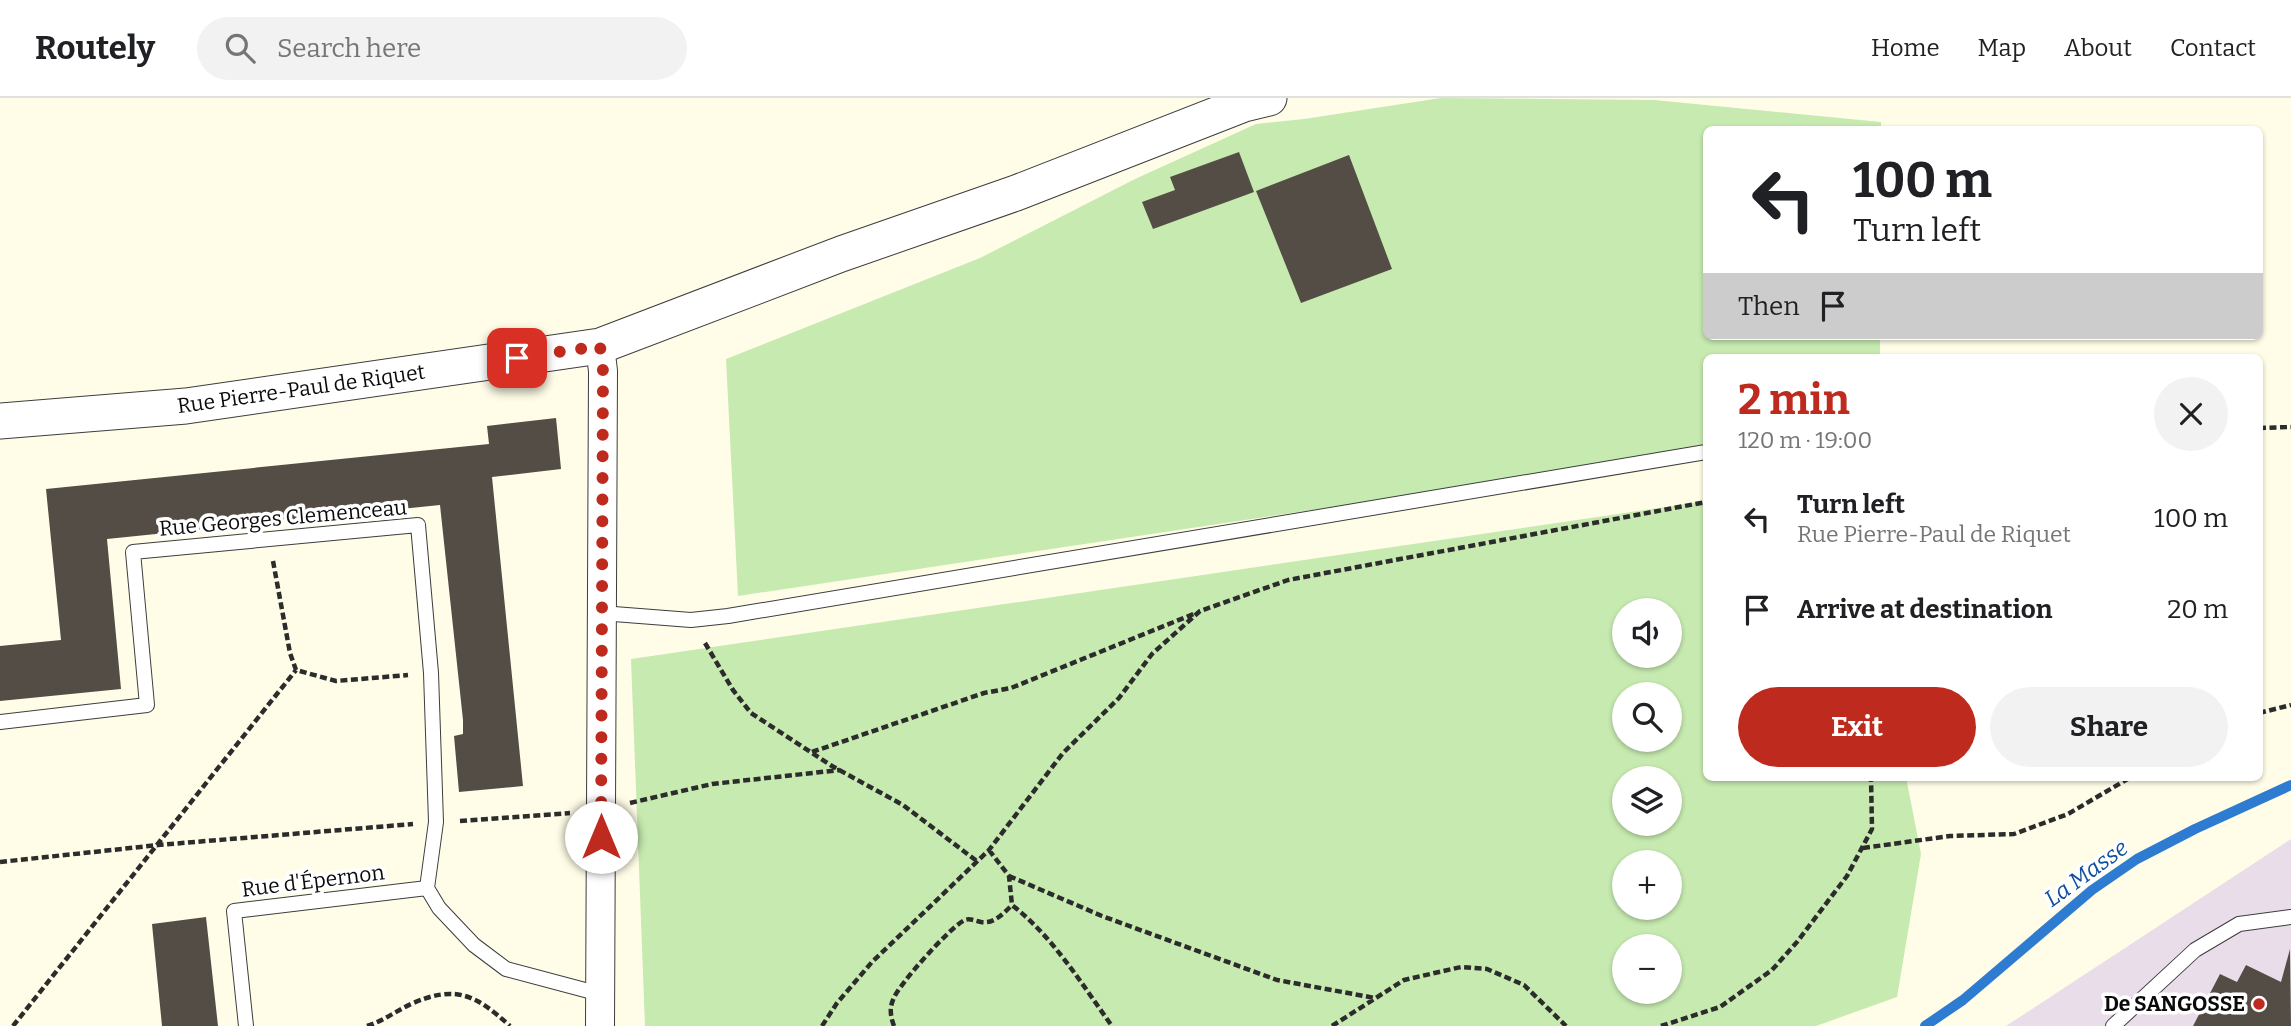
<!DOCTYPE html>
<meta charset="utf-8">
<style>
:root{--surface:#fff;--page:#f2f2f2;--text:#202124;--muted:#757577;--line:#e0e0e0;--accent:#be2b1e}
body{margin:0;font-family:Bitter,serif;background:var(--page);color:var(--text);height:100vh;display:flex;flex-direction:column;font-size:26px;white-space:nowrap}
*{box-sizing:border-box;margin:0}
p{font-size:23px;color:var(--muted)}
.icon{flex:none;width:38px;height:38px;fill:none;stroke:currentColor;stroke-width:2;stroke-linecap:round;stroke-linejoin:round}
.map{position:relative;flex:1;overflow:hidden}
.details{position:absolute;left:1703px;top:256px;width:560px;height:427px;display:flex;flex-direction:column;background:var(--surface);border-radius:10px;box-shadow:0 2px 5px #0004}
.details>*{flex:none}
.hud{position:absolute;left:1703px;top:28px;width:560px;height:214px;border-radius:10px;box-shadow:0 2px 5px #0004;background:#fff;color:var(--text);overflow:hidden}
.controls{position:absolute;left:1612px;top:500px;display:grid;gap:14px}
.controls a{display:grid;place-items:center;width:70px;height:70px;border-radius:50%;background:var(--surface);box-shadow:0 2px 5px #0004;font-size:35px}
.pin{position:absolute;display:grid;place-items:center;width:60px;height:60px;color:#fff;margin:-30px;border-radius:14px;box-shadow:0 4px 10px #0006}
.me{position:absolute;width:77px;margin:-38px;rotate:0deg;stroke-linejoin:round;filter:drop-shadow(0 0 5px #0008)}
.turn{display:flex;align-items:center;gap:24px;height:147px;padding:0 35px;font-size:32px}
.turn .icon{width:91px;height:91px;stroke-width:2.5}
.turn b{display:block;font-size:49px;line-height:60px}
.then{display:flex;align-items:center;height:66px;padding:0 35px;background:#0003;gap:14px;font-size:26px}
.round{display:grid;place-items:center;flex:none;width:74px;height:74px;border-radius:37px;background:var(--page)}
.headline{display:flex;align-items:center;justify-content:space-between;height:119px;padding:0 35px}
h1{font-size:42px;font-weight:700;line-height:52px;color:var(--accent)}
.action{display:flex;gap:14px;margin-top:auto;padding:14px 35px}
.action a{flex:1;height:80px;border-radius:42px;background:var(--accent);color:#fff;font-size:28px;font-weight:700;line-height:80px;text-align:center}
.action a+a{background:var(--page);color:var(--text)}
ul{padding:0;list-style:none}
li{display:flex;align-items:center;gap:21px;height:91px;padding:0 35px}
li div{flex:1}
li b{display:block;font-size:26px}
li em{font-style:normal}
header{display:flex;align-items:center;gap:42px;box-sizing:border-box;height:98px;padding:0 35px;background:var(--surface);border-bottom:2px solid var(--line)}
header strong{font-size:33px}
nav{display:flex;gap:38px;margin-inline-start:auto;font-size:24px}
.search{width:490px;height:63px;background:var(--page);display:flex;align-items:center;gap:18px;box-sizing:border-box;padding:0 24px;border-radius:38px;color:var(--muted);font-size:26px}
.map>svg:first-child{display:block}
.industrial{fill:#eaddea}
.green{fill:#c7eab0;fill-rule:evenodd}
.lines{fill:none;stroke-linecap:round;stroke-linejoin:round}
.stream{stroke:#2e7bd2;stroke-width:10}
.building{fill:#534d46}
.service-casing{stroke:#3d3d3d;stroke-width:16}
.minor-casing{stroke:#3d3d3d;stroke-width:30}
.tertiary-casing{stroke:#3d3d3d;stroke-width:37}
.path{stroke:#2c2c2c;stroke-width:4.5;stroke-dasharray:7 3.5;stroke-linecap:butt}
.service{stroke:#fff;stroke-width:14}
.minor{stroke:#fff;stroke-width:28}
.tertiary{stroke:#fff;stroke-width:35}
.route{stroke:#be2b1e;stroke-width:12;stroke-dasharray:0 21.6}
.poi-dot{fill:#be2b1e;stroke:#fff;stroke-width:2.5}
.labels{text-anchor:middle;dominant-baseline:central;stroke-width:7;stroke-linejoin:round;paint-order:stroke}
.street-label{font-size:21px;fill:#0a0a0a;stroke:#fff}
.poi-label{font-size:21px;font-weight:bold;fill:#0a0a0a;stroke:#fff;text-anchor:end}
.water-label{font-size:23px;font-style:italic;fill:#104e9f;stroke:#fff}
</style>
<header>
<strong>Routely</strong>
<div class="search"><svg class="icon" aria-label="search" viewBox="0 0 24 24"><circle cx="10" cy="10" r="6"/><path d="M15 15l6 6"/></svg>Search here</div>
<nav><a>Home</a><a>Map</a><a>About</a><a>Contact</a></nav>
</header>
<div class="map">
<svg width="2291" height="928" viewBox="0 0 2291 928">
<rect width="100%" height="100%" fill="#fffde7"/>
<!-- industrial -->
<path class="industrial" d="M 2291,741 L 2291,928 L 2006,928 Z"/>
<!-- green -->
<path class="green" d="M 1441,0 L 1654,2 L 1881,24 L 1881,32 L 1706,32 L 1706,238 L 1880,238 L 1880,259 L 1706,259 L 1706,353 L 738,498 L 726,261 L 980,160 L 1135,81 L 1256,26 L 1304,21 Z
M 1706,403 L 1706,679 L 1906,679 L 1921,756 L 1897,899 L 1816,928 L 645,928 L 631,561 ZM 1624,513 L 1670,513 L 1670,558 L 1624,558 ZM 1624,597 L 1670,597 L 1670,642 L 1624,642 ZM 1624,681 L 1670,681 L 1670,726 L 1624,726 ZM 1624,765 L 1670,765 L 1670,810 L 1624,810 ZM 1624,849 L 1670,849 L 1670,894 L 1624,894 Z"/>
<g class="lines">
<!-- stream -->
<path class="stream" d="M 1925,928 L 1963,902 L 2092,792 L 2137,761 L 2195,731 L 2291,687"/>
</g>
<!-- building -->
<path class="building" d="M 1239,54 L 1254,94 L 1153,131 L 1142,104 L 1175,92 L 1170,79 Z
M 1349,57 L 1392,171 L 1301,205 L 1256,93 Z
M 556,320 L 561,371 L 492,379 L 523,688 L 459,694 L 454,638 L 463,636 L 463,622 L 440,407 L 107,441 L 121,591 L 0,603 L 0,548 L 61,542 L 46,391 L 489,346 L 487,328 Z
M 206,819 L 218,928 L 162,928 L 152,826 Z
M 2290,851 L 2291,928 L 2193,928 L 2220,876 L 2237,884 L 2246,867 L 2281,884 Z"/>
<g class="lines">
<defs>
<path id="service" d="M 601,515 L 691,522 L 728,518 L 1706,354
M 0,624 L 147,607 L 133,454 L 418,427 L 431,575 L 436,724 L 427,790
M 427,790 L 439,810 L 474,847 L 506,871 L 600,896
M 246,928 L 234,813 L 427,790
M 2113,928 L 2195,852 L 2239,826 L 2291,819"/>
<path id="minor" d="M 600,928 L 603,273 L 600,248"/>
<path id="tertiary" d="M 0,323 L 186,308 L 600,248 L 841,156 L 1016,95 L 1244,6 L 1269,0"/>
</defs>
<!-- service casing -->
<use href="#service" class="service-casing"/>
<!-- minor casing -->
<use href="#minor" class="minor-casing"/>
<!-- tertiary casing -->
<use href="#tertiary" class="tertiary-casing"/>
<!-- path -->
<path class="path" d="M 2259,330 L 2291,329
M 273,463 L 290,555 L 296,572 L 336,583 L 408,577
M 705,545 L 733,592 L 751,615 L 832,668 L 903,707 L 978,764
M 2259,615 L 2291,607
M 812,654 L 984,595 L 1011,590 L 1196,515
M 630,705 L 712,686 L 840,672
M 460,723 L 570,715
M 1863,750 L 1950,738 L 2014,736 L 2068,716 L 2131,679
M 989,752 L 1009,778 L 1012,807 C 1054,840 1081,885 1112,928
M 0,764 L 158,747 L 413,726
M 1009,778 L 1102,818 L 1277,882 L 1375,900
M 13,928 L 296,572
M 367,928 C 383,923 396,913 411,906 C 456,886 476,897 510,928
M 822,928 L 837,905 L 872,864 L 989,752 L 1063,655 L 1119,600 L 1152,556 L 1200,513 L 1288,482 L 1706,404
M 894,928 C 891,920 889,911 893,902 C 897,888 952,827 965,822 C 970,820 975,823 981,824 C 994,826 1003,816 1012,807
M 1332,928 L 1404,882 L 1461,869 L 1487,871 L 1524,887 L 1566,928
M 1661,928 L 1720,909 L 1772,872 L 1797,844 L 1847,778 L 1872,731 L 1871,679"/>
<!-- service -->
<use href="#service" class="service"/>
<!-- minor -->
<use href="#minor" class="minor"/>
<!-- tertiary -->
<use href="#tertiary" class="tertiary"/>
</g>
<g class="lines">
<!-- route -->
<path class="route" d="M 517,260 L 600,248 L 603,273 L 601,739"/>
</g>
<!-- markers -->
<circle class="poi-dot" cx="2259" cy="906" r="7"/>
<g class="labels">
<!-- street labels -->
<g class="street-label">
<text transform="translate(301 291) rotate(-8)">Rue Pierre-Paul de Riquet</text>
<text transform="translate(283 420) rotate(-5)">Rue Georges Clemenceau</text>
<text transform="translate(313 783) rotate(-7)">Rue d'Épernon</text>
</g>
<!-- poi labels -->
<g class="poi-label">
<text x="2245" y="906">De SANGOSSE</text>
</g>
<!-- water labels -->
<g class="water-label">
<text transform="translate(2086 775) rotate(-36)">La Masse</text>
</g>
</g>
</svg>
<div class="controls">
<a><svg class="icon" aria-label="sound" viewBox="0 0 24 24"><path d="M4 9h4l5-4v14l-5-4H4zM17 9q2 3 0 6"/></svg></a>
<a><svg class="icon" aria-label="search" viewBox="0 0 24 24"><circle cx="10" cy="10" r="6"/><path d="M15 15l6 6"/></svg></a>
<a><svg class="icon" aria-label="layers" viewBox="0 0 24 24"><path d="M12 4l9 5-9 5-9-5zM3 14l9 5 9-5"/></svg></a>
<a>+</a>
<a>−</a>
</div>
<div class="pin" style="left:517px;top:260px;background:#d93025"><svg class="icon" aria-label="arrive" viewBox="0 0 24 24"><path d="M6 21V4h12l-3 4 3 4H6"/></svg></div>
<svg class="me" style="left:601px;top:739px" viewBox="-20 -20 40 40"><circle r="19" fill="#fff"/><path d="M0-13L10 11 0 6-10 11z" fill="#be2b1e"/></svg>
<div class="hud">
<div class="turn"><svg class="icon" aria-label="left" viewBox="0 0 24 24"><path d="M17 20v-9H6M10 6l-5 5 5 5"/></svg><div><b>100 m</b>Turn left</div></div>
<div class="then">Then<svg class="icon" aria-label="arrive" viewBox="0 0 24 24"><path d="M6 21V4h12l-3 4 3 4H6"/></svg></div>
</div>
<section class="details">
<div class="headline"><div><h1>2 min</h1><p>120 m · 19:00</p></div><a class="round"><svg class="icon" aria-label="close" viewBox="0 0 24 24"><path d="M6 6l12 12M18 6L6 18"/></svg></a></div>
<ul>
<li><svg class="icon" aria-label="left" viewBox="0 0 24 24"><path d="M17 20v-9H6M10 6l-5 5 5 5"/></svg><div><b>Turn left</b><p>Rue Pierre-Paul de Riquet</p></div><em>100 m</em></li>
<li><svg class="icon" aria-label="arrive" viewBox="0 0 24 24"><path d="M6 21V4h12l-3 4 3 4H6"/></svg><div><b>Arrive at destination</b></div><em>20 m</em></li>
</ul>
<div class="action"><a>Exit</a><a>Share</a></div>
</section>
</div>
